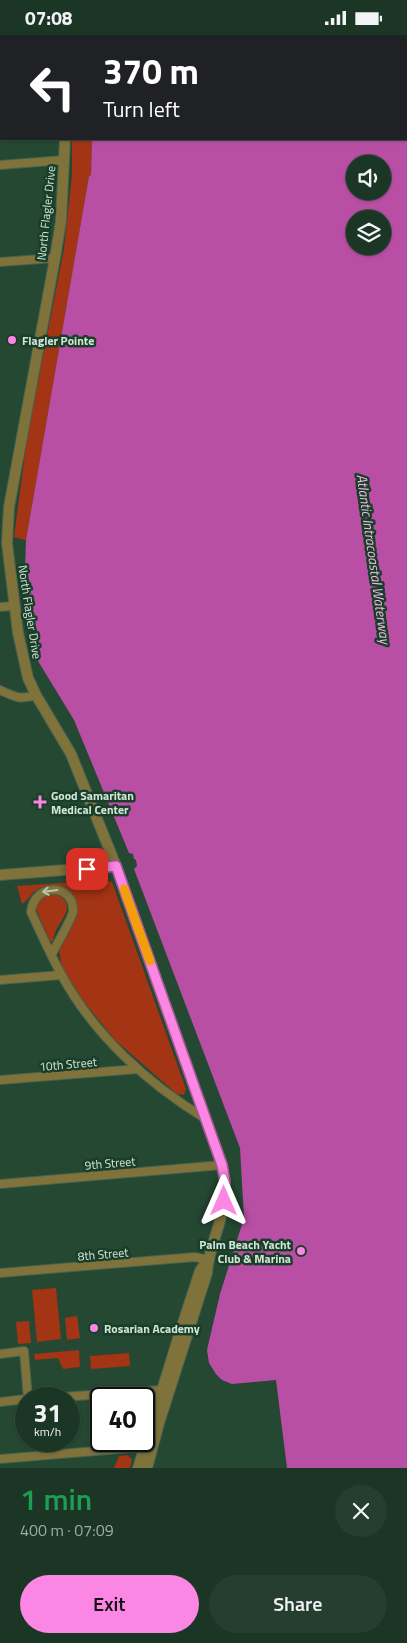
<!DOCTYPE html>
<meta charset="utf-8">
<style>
:root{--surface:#1c3626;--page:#253e2e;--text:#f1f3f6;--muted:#a0aba7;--line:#3a5043;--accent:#fc86e3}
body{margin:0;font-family:"Titillium Web",sans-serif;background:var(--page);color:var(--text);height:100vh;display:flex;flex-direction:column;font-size:19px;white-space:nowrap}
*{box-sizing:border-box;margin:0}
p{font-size:16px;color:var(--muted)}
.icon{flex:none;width:28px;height:28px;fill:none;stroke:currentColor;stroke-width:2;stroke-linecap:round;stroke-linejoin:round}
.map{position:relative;height:1433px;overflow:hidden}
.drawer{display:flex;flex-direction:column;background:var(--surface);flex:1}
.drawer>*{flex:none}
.hud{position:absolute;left:0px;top:0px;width:408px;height:105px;box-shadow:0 1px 4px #0004,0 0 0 1px var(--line);background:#202124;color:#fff;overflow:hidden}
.buttons{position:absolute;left:346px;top:120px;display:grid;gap:10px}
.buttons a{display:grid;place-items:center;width:45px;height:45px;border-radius:50%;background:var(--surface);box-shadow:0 1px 4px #0004,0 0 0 1px var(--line);font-size:25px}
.speed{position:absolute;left:15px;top:1352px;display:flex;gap:10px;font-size:25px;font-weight:700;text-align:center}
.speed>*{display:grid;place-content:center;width:65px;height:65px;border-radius:50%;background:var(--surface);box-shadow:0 1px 4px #0004,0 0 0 1px var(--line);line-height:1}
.speed small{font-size:12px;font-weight:400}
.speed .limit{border:2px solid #111;border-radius:8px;background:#fff;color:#111}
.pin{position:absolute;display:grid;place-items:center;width:42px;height:42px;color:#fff;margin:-21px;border-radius:10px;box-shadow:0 2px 8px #0006}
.me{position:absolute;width:55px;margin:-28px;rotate:0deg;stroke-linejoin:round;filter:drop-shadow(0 0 4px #0008)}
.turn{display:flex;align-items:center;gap:18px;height:105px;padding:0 20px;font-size:22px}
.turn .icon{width:65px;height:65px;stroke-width:2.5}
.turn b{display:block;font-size:35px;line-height:42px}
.round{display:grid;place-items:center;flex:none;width:52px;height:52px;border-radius:26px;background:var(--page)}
.overview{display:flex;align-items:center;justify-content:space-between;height:85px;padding:0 20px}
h1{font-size:30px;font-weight:600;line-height:38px;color:#1e9e55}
.cta{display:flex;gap:10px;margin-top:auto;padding:10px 20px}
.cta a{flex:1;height:58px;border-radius:30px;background:var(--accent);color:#111;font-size:20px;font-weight:600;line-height:58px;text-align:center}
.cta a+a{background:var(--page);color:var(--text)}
.status{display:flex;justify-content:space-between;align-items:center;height:35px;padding:0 25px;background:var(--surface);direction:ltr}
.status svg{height:14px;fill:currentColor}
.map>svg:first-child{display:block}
.green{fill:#a33414}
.water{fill:#b94fa5;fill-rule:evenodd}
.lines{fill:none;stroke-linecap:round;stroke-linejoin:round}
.minor-casing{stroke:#446451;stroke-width:10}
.tertiary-casing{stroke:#446451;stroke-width:12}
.minor{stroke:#80723b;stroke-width:8}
.tertiary{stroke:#80723b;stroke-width:10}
.oneway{stroke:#b9c3a9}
.route-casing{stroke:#a45794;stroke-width:12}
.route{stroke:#fc86e3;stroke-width:9}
.slow{stroke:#f59e0b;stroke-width:9}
.poi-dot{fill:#fc86e3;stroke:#1a3e29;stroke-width:2}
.labels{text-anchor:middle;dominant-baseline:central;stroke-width:5;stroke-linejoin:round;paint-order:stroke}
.street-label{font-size:12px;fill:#d2e6d8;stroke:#1a3e29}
.poi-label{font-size:12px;font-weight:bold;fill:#d2e6d8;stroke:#1a3e29;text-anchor:start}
.water-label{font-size:14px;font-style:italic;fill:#f2bde5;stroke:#1a3e29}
</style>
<div class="status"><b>07:08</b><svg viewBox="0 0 49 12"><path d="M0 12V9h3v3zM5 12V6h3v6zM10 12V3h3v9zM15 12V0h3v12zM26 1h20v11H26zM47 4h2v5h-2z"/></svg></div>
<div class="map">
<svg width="407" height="1433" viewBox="0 0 407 1433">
<rect width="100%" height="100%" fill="#254833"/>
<!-- green -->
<path class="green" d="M 72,104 L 92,104 L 91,140 L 89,141 L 26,505 L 14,502 L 27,403 L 64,214 L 72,140 Z
M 105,845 L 112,847 L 186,1054 L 184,1060 L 179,1059 L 178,1060 L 115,1005 L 84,967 L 62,934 L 59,915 L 67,896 L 74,864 L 59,851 C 50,851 42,851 34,857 C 30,861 27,866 22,869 L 17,851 Z
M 57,859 C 73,869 67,877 59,890 C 56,894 54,900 53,906 L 50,907 L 36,874 L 38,864 L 45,860 Z
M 56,1253 L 61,1304 L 37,1307 L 32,1255 Z
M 77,1281 L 80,1303 L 67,1305 L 65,1283 Z
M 29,1286 L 31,1308 L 18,1309 L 16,1287 Z
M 79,1315 L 80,1332 L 63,1334 L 58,1323 L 35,1325 L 34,1319 Z
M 129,1318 L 130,1331 L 91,1334 L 90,1321 Z
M 127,1420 L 132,1424 L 130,1433 L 114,1433 L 119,1421 Z"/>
<!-- water -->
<path class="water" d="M 77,0 L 407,0 L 407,1433 L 287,1433 L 276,1345 L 232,1349 L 222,1345 L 216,1339 L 209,1328 L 207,1315 L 220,1259 L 244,1183 L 240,1113 L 134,834 L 137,831 L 136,825 L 134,824 L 133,819 L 129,818 L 74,685 L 35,621 L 25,534 L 26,505 L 89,141 L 91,140 L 92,104 L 406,104 L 406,1 ZM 355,129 L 382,129 L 382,156 L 355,156 ZM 355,184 L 382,184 L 382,211 L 355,211 Z"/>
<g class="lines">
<defs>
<path id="minor" d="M 0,130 L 64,125
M 0,227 L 55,223
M 0,572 L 14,571
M 0,655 C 15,662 19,665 36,660
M 52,919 C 56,910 72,884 73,876 C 74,848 34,847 31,877 C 41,898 50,919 61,939 C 94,1000 148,1049 206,1084
M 0,945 L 61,940
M 0,1045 L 138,1034
M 0,1149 L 222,1130
M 0,1238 L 195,1222 L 208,1225
M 0,1319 L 24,1316 L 28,1364
M 34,1364 L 161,1355
M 0,1367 L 26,1364
M 0,1424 L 144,1412"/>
<path id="tertiary" d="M 13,0 L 14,1
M 65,104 L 61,186 L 55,223 L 9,472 L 7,508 L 18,598 L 28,643 L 36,660 L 71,719 L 116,831 L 222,1130 C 225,1146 226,1161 222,1177 C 218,1198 208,1216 207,1238 L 159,1388 L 147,1433
M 0,840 L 116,831
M 138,1433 L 180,1297 L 200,1236 L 207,1226"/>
</defs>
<!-- minor casing -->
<use href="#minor" class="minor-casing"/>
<!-- tertiary casing -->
<use href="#tertiary" class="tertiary-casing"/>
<!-- minor -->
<use href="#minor" class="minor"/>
<!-- tertiary -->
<use href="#tertiary" class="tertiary"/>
</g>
<!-- one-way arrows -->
<defs><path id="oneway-shaft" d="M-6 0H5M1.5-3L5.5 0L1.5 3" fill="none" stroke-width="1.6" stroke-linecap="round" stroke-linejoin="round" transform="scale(1.25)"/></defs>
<use class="oneway" href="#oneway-shaft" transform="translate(50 856) rotate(173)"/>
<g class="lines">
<defs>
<path id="route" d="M 87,834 L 116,831 L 222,1130 L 225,1146 L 224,1166"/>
</defs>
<!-- route casing -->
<use href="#route" class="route-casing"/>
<!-- route -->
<use href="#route" class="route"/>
<!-- slow -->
<path class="slow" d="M 124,854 L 150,926"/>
</g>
<!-- markers -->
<g class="poi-dot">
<circle cx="12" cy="305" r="5"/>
<path d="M37.5 759.5h5v5h5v5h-5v5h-5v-5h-5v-5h5z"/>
<circle cx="301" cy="1216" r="5"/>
<circle cx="94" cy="1293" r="5"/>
</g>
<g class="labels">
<!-- street labels -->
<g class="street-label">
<text transform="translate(46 178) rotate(-84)">North Flagler Drive</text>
<text transform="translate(30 577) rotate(81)">North Flagler Drive</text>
<text transform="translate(68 1029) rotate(-5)">10th Street</text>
<text transform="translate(110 1128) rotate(-5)">9th Street</text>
<text transform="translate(103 1219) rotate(-5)">8th Street</text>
</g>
<!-- poi labels -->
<g class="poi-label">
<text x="22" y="305">Flagler Pointe</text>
<text x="51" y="760">Good Samaritan<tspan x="51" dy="14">Medical Center</tspan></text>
<text x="291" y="1209" text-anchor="end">Palm Beach Yacht<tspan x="291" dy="14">Club &amp; Marina</tspan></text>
<text x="104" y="1293">Rosarian Academy</text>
</g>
<!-- water labels -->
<g class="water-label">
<text transform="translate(374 524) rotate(82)">Atlantic Intracoastal Waterway</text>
</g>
</g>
</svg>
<div class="buttons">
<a><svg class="icon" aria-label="sound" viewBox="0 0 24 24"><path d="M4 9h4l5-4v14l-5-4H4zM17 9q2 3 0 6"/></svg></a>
<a><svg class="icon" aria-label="layers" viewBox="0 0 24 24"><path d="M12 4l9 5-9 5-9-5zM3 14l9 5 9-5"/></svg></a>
</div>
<div class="speed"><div>31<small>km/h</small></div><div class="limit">40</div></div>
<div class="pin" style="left:87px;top:834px;background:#d93025"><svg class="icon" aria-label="arrive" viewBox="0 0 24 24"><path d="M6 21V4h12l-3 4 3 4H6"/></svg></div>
<svg class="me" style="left:224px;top:1166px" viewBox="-20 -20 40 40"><path d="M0-17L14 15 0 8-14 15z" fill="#fc86e3" stroke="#fff" stroke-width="4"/></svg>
<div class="hud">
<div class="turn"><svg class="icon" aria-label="left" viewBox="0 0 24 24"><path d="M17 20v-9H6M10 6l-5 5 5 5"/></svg><div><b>370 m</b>Turn left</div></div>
</div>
</div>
<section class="drawer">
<div class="overview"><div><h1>1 min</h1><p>400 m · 07:09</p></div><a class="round"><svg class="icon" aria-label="close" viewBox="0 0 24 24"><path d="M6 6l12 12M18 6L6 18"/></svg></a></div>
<div class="cta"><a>Exit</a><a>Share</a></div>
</section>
